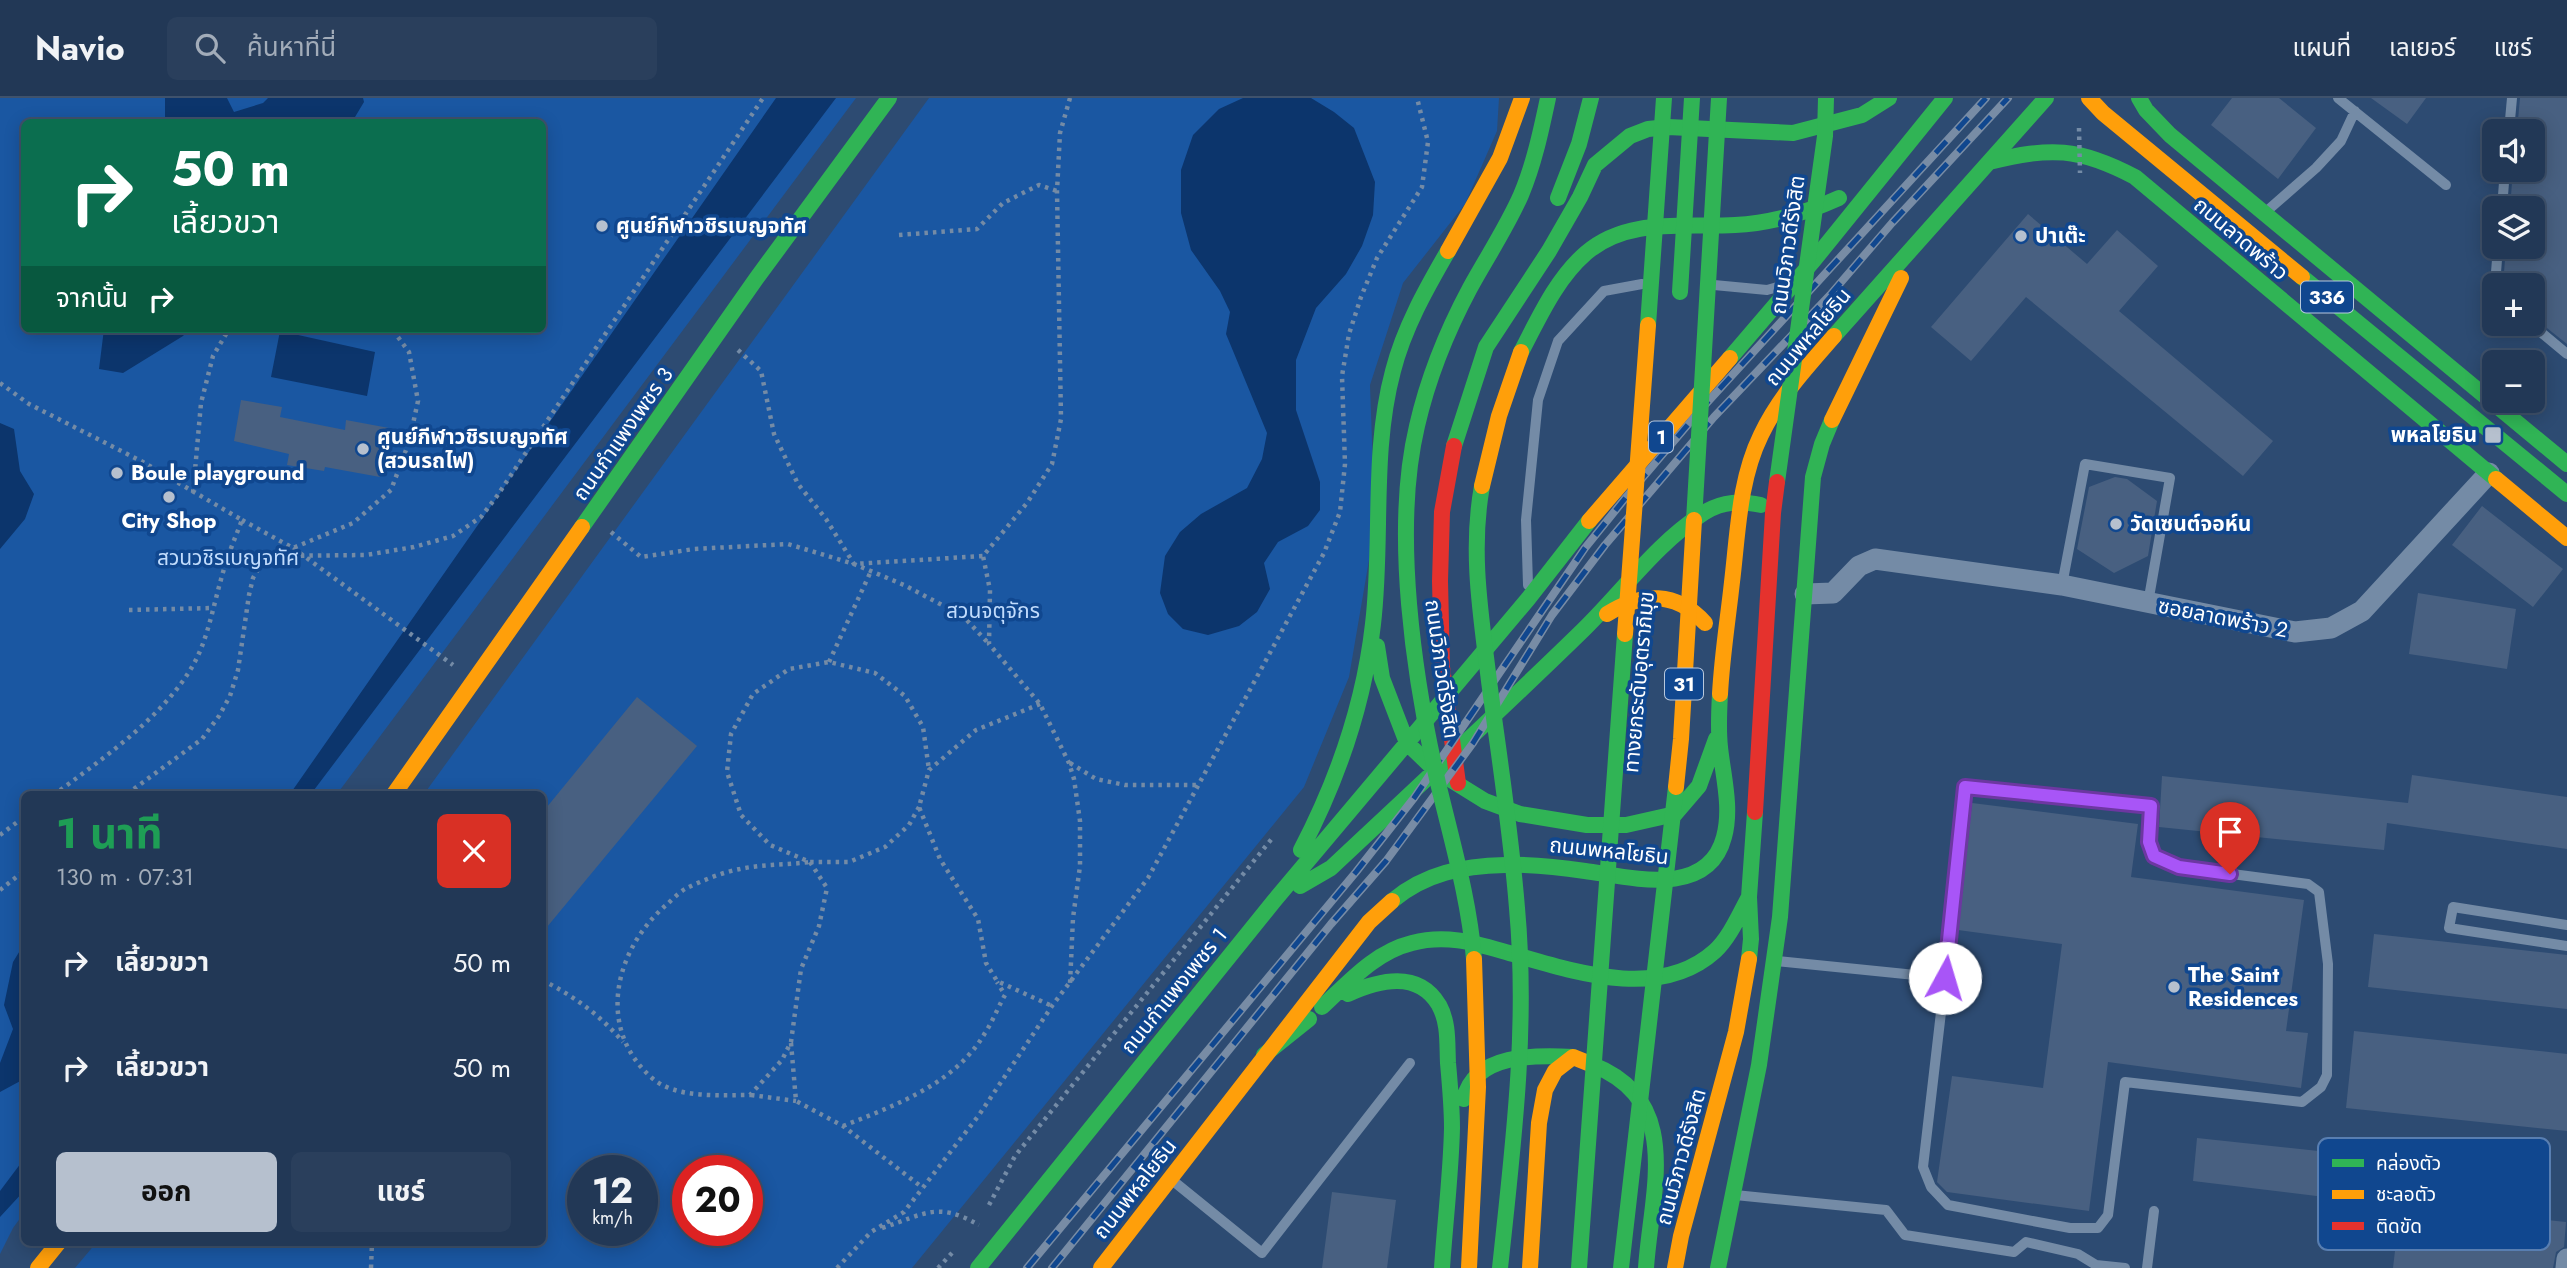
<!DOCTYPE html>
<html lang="th">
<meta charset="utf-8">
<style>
:root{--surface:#223856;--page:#2a3f5c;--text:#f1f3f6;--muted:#a2acb9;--line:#3f526c;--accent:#b6c0ce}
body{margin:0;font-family:Jost,"Noto Sans Thai",sans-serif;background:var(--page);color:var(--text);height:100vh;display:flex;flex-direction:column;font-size:26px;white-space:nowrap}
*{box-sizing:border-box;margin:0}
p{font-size:23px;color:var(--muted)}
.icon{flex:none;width:38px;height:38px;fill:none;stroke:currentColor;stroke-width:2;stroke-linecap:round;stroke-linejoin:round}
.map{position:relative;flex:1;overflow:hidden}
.details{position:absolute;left:21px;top:693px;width:525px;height:455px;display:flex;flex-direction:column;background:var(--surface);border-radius:10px;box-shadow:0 4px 18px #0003,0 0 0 2px var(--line)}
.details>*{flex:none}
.banner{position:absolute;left:21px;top:21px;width:525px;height:214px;border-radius:10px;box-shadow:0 4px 18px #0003,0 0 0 2px var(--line);background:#0b6e4f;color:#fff;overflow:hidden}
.controls{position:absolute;left:2482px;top:21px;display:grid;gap:14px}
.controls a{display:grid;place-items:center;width:63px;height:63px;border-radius:10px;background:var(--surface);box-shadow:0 4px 18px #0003,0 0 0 2px var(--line);font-size:35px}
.speed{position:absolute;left:567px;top:1057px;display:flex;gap:14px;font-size:35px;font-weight:700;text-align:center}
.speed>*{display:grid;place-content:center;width:91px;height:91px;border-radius:50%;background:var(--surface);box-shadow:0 4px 18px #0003,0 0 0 2px var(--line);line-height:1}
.speed small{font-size:18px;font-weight:400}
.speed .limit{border:10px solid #d22;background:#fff;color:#111}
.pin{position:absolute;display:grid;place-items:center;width:60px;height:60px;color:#fff;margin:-72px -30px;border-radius:50% 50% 50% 0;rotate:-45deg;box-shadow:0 0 7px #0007}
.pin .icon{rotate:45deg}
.me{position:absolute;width:77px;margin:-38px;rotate:6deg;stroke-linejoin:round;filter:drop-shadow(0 0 5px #0008)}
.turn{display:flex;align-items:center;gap:24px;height:147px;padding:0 35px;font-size:32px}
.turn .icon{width:91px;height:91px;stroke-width:2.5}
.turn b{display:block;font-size:49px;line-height:60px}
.then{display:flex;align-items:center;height:66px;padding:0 35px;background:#0003;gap:14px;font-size:26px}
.round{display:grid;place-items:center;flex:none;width:74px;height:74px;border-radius:10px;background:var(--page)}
.overview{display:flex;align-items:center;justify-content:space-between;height:119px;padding:0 35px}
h1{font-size:42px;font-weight:700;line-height:52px;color:#1e9e55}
.primary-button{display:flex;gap:14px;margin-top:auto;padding:14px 35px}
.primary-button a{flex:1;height:80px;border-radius:10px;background:var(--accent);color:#111;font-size:28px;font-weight:700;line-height:80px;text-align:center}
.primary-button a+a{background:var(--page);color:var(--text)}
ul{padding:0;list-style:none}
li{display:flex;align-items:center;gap:21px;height:105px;padding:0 35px}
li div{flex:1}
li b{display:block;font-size:26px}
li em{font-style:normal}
header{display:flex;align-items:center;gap:42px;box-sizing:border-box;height:98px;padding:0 35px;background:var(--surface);border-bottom:2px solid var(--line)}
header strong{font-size:33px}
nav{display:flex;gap:38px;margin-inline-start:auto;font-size:24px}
.search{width:490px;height:63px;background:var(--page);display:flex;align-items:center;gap:18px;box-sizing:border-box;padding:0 24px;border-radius:10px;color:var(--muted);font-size:26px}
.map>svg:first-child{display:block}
.green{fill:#1a57a2;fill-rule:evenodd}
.water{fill:#0c356c}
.building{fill:#486081}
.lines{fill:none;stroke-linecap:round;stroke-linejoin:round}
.path{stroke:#748ba6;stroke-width:4.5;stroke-dasharray:3.5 5;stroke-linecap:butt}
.lane{stroke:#748ba6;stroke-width:10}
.street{stroke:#748ba6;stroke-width:21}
.fast{stroke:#30b455;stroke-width:16}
.slow{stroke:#ff9f0a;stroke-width:16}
.jam{stroke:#e5322d;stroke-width:16}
.rail-casing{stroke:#788ca5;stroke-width:8}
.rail{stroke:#10478f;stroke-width:5;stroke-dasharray:16;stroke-linecap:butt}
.path-bridge{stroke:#748ba6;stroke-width:4.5;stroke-dasharray:3.5 5;stroke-linecap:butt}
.fast-bridge{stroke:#30b455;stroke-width:16}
.slow-bridge{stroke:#ff9f0a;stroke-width:16}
.jam-bridge{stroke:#e5322d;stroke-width:16}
.route-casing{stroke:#6d37a1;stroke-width:18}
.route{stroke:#a855f7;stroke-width:12}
.poi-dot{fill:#b6c0ce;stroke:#10478f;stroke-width:2.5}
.labels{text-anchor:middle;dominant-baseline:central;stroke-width:7;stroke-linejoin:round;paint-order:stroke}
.shield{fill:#10478f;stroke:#b7c8dd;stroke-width:2}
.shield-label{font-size:19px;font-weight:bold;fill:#fff}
.poi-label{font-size:21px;font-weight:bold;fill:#fff;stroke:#10478f;text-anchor:start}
.street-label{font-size:21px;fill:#fff;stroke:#10478f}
.park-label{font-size:21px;fill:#c1dcfd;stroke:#10478f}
.key{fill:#10478f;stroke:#587eb1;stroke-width:2}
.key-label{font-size:19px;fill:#fff}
</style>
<header>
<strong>Navio</strong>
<div class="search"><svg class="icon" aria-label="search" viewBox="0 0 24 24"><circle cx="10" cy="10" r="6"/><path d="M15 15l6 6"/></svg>ค้นหาที่นี่</div>
<nav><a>แผนที่</a><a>เลเยอร์</a><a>แชร์</a></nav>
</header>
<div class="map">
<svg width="2567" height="1170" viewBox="0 0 2567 1170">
<rect width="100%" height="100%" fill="#2d4b72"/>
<!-- green -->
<path class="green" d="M 0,0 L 856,0 L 337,696 L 24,696 L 24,1115 L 13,1130 L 0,1156 ZM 24,24 L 542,24 L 542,231 L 24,231 Z
M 929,0 L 1499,0 L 1497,33 L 1465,106 L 1403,185 L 1370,287 L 1375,427 L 1349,579 L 1304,689 L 912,1170 L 75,1170 L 96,1145 L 542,1144 L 542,696 L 424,696 ZM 583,1073 L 642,1073 L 642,1132 L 583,1132 ZM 688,1073 L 747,1073 L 747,1132 L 688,1132 Z"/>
<!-- water -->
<path class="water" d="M 165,0 L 227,0 L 234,14 L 263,5 L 268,0 L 363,0 L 364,4 L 352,24 L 165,24 Z
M 776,0 L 836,0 L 311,696 L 290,696 Z
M 1243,0 L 1311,0 L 1334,14 L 1354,30 L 1375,84 L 1373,117 L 1362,148 L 1346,176 L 1316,210 L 1296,262 L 1296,312 L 1320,384 L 1320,412 L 1308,428 L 1278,444 L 1264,465 L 1270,491 L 1257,514 L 1239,528 L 1208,537 L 1183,531 L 1168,516 L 1160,495 L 1165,458 L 1180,434 L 1201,416 L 1247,390 L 1262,361 L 1267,335 L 1226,236 L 1230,214 L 1220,193 L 1191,152 L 1181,115 L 1181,72 L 1193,37 L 1219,11 Z
M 104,231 L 189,231 L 183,238 L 123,275 L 99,271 Z
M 280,233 L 375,254 L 367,298 L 271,279 Z
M 0,325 L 14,331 L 20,373 L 34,396 L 25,421 L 0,451 Z
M 24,846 L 24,981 L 0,994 L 0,965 L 13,931 L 4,907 L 13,864 Z
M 24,1061 L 24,1093 L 0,1119 L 0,1093 Z"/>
<!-- building -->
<path class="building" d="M 2232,0 L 2279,0 L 2316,30 L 2278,81 L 2211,27 Z
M 2371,0 L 2426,0 L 2407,26 Z
M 2520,0 L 2567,0 L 2567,246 L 2532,218 L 2532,187 L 2503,187 L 2506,149 L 2532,149 L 2532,110 L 2510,110 L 2513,72 L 2532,72 L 2532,33 L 2517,33 Z
M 2028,116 L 2087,166 L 2117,132 L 2158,168 L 2119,213 L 2273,343 L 2243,378 L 2026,199 L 1971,263 L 1931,229 Z
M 241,302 L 282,309 L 280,319 L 345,332 L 346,322 L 389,330 L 380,379 L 325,369 L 324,373 L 287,367 L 289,356 L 234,343 Z
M 2115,379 L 2127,381 L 2157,403 L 2148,458 L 2114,475 L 2077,451 L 2089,389 Z
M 2482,408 L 2563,471 L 2533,509 L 2452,447 Z
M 2418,495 L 2516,511 L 2507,571 L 2409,556 Z
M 637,599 L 697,648 L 542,835 L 542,715 Z
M 2412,677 L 2567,699 L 2567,751 L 2387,725 L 2384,752 L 2159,729 L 2162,678 L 2408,705 Z
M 1972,705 L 2138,726 L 2131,779 L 2304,802 L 2286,933 L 2308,935 L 2301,990 L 2108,964 L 2089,1113 L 1947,1094 L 1937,1084 L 1952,978 L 2043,990 L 2062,846 L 1958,832 Z
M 2374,836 L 2567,857 L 2567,911 L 2368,889 Z
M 2354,933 L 2567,956 L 2567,1033 L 2346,1010 Z
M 2197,1040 L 2402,1062 L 2398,1108 L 2193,1083 Z
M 1332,1094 L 1396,1102 L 1387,1170 L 1322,1170 Z
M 2491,1116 L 2566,1124 L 2564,1149 L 2556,1154 L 2553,1170 L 2393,1170 L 2398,1127 L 2488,1137 Z"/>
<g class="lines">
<!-- path -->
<path class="path" d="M 1070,0 L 1060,35 L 1057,93 L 1061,321 L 1052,366 L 1027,405 L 983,458 L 990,492 L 989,546 L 1040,606 L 1069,665 L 1074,681 L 1080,723 L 1080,768 L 1073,820 L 1070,886
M 899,137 L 977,131 L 1003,105 L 1039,87 L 1057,93
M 738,252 L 761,273 L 774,336 L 798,386 L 826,421 L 854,466 L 983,458
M 0,285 L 29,306 L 141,363 L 242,422 C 235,440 227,459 222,478 C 213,508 208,542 192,569 C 161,621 102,661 55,696
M 193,395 L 201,305 L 213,258 L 229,231
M 242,422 L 293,450 L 353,425 L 391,392 L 409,344 L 418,303 L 409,254 L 392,231
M 611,434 L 641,459 L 694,451 L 788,446 L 854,466 L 904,487 L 963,518 L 989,546
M 293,450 L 453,567
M 129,512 L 213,510
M 829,564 L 871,473
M 1040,606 L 976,632 L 929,672 L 919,709 L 940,761 L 978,821 L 986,865 L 997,883 L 1052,908
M 1070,665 L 1096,681 L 1125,687 L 1198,687
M 127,696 L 202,641 L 219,618 L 230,598 L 238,572 L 249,497 L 253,480 L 261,466 L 275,458 L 366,457 L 414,449 L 453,438 L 481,419 L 497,398 L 763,0
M 919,709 L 909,727 L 885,749 L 849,764 L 810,764 L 770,747 L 741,717 L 727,674 L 731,636 L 753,596 L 789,571 L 829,564 L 875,575 L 905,598 L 923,629 L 929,672
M 0,737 L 24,719
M 810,764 L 827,790 L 819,828 L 801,871 L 791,944 L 782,962 L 750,997 C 721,997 676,1001 652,980 C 596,931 614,853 665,808 C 671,803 678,795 685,791 C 701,783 723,774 740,771 C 763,766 787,767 810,764 Z
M 0,792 L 24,773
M 542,882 C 574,898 600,917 623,944
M 791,945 L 796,1003 L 843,1028 L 923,1090
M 751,997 L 796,1003
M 843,1028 C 896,1007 955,986 985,935 C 993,923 998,909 1005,897 L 997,884
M 989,1107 L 1015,1058 L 1274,738
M 882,1130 C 925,1116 937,1103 979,1127
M 371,1170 L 372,1144
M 837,1170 L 871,1134 L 904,1114 L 979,1017 L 1052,908 L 1148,780 L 1324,455 L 1340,414 L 1345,366 L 1342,278 L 1349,236 L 1361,199 L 1377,160 L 1422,89 L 1428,44 L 1417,0
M 938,1170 L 952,1155"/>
<!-- lane -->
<path class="lane" d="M 2338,0 L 2446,87
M 2509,33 L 2512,0
M 2502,110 L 2505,72
M 2268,112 L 2316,70 L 2341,43 L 2355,13
M 1714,187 L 1767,192 L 1781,188
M 2495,187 L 2498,149
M 2531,226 L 2567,256
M 1528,487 L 1526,422 L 1538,302 L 1558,243 L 1604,193 L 1642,186
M 2062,487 L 2085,366 L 2170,380 L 2148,505
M 2567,827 L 2453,809 L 2449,830 L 2567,848
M 1777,863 L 1945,880 L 1965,689 L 2151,708 C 2149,745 2141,753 2179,769 L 2308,786 L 2319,794 L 2328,866 L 2327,977 L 2321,989 L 2302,1004 L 2125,984 L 2108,1117 L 2098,1130 L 2070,1130 L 1948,1107 L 1931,1089 L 1923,1069 L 1945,880
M 1172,1082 L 1262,1155 L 1410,965
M 1735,1097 L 1886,1112 L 1905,1137 L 2014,1154 L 2026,1144 L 2078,1156 L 2096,1167 L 2125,1170
M 2147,1170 L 2154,1113"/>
<!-- street -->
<path class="street" d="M 1805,496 L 1833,495 L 1859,468 L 1875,461 L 2062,487 L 2295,534 L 2331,530 L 2362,513 L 2489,375
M 2566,1170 L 2567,1161"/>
<!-- fast -->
<path class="fast" d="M 2139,0 L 2146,12 L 2170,37 L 2567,366
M 1989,64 C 2051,49 2078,49 2135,79 L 2496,381
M 1558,100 L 1579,46 L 1591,0
M 1834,238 L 2046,0
M 1521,254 C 1539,220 1556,181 1586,155 C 1628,119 1684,130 1735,127 C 1771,125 1806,115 1839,100
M 1730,260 L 1814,162 L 1945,0
M 1454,348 L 1486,249 L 1549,153 L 1580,99 L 1595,67 L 1630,38 L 1648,31 L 1668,29 L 1793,35 L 1862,17 L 1889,0
M 582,429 L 756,181 L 889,0
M 1377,548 L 1382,580 L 1407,645 L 1435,672 L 1485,703 L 1520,716 L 1587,727 L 1626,727 L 1675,716 L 1699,688 L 1716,641
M 1301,752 C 1338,681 1364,606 1373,526 C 1383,442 1371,355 1393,273 C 1404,230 1426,191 1448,153
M 1300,788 L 1331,770 C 1414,692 1498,615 1579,536 C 1621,496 1655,446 1705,414 C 1724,403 1740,403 1761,407
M 1392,803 C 1425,775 1463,768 1505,767 C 1532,766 1559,769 1585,773 C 1629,779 1708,801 1724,739 C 1732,710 1723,678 1720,649 C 1718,631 1719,614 1720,596
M 1749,861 L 1751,841 L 1749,799 L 1755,714
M 1348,896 C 1379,882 1418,872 1439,907 C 1449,925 1447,946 1448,965 C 1450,987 1452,1009 1452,1030 C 1451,1076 1445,1124 1442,1170
M 1322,909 C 1349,884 1375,854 1412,845 C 1450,835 1480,847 1516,857 C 1578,875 1661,902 1715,853 C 1730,839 1739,817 1749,799
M 1264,957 L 1309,921
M 1593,967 C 1684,1003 1651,1094 1646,1170
M 1464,1001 C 1475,955 1535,957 1573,959
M 978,1170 L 1274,803 L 1528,501 L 1589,423
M 1718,1170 L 1759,967 L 1780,819 L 1813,379 L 1822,346 L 1832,322"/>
<!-- slow -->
<path class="slow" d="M 1448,153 L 1500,60 L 1522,0
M 1832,322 L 1901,180
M 2496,381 L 2567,440
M 1589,423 L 1730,260
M 1607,516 C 1642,494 1676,493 1705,525
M 1720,596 C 1722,558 1728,521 1732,484 C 1738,434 1739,382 1761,337 C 1779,299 1807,269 1834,238
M 394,696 L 582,429
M 38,1170 L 59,1144
M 1101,1170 L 1369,824 L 1392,803
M 1530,1170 L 1539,1025 L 1545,992 L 1555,973 L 1573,959 L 1593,967
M 1675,1170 L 1681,1138 L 1736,934 L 1749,861"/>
<!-- jam -->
<path class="jam" d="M 1454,348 L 1442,414 L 1440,483 L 1442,569 L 1458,685"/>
<defs>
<path id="rail" d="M 1027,1170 L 1356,774 L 1414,700 L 1585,450 L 1627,398 L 1703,309 L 1986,0
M 1052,1170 L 1331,826 L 1386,763 L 1473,645 L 1552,517 L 1605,447 L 1714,319 L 1830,197 L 1892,125 L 2008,0"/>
</defs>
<!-- rail casing -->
<use href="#rail" class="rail-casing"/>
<!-- rail -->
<use href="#rail" class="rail"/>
<!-- path-bridge -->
<path class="path-bridge" d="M 2079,30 L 2080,75"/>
<!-- fast-bridge -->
<path class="fast-bridge" d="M 2302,179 L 2567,396
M 1680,194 L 1692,0
M 1648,227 L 1664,0
M 1777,384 L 1825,38 L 1826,0
M 1482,388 C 1470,454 1481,517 1489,583 C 1499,658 1511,734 1517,810 C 1528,932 1513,1048 1500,1170
M 1694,422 L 1719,0
M 1474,861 C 1469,801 1452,744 1438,685 C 1414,581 1392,433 1417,328 C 1428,280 1447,233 1470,190 C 1487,159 1507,129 1521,97 C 1534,66 1541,33 1548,0
M 1579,1170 L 1625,536
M 1621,1170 L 1676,689"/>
<!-- slow-bridge -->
<path class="slow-bridge" d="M 2089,0 L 2103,15 L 2302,179
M 1482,388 L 1499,318 L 1521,254
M 1625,536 L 1648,227
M 1676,689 L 1681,641 L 1694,422
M 1469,1170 L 1478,989 L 1474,861"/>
<!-- jam-bridge -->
<path class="jam-bridge" d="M 1755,714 L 1773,415 L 1777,384"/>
</g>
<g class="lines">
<defs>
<path id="route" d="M 1945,880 L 1965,689 L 2151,708 L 2149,744 L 2154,758 L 2179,769 L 2230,776"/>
</defs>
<!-- route casing -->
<use href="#route" class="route-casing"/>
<!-- route -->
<use href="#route" class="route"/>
</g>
<!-- markers -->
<g class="poi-dot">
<circle cx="602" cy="128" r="7"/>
<circle cx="2021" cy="138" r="7"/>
<rect x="2484" y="328" width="18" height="18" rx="3.5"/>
<circle cx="363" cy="351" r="7"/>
<circle cx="117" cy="375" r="7"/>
<circle cx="169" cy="399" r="7"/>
<circle cx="2116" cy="426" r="7"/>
<circle cx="2174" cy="889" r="7"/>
</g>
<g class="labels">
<!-- shield labels -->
<g class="shield">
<rect x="2301" y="183.5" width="52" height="31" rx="5"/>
<rect x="1649" y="323.5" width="24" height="31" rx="5"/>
<rect x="1665" y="570.5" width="38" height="31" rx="5"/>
</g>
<g class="shield-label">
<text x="2327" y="199">336</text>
<text x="1661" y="339">1</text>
<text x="1684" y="586">31</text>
</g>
<!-- poi labels -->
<g class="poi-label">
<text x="616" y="128">ศูนย์กีฬาวชิรเบญจทัศ</text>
<text x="2035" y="138">ปาเต๊ะ</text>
<text x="2477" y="337" text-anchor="end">พหลโยธิน</text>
<text x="377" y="339">ศูนย์กีฬาวชิรเบญจทัศ<tspan x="377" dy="24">(สวนรถไฟ)</tspan></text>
<text x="131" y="375">Boule playground</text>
<text x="169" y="423" text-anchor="middle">City Shop</text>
<text x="2130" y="426">วัดเซนต์จอห์น</text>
<text x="2188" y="877">The Saint<tspan x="2188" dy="24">Residences</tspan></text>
</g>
<!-- street labels -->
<g class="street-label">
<text transform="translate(2241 141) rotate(40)">ถนนลาดพร้าว</text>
<text transform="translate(1788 147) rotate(-82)">ถนนวิภาวดีรังสิต</text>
<text transform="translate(1808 239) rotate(-50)">ถนนพหลโยธิน</text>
<text transform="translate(623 336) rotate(-55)">ถนนกำแพงเพชร 3</text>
<text transform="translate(2223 520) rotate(11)">ซอยลาดพร้าว 2</text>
<text transform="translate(1442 571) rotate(82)">ถนนวิภาวดีรังสิต</text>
<text transform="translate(1639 584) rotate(-85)">ทางยกระดับอุตราภิมุข</text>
<text transform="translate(1609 753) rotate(6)">ถนนพหลโยธิน</text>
<text transform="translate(1174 893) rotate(-51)">ถนนกำแพงเพชร 1</text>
<text transform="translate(1681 1059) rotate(-75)">ถนนวิภาวดีรังสิต</text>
<text transform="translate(1135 1091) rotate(-52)">ถนนพหลโยธิน</text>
</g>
<!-- park labels -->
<g class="park-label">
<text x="228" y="460">สวนวชิรเบญจทัศ</text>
<text x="993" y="513">สวนจตุจักร</text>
</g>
</g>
<!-- legend -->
<rect x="2318" y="1040" width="232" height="112" rx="10" class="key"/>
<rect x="2332" y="1061" width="32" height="8" fill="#30b455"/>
<rect x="2332" y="1092" width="32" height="9" fill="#ff9f0a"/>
<rect x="2332" y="1124" width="32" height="8" fill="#e5322d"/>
<g class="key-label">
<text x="2376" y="1072">คล่องตัว</text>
<text x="2376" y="1103">ชะลอตัว</text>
<text x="2376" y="1135">ติดขัด</text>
</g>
</svg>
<div class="controls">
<a><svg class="icon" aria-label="sound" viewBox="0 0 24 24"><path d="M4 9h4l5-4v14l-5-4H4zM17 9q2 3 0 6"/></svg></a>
<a><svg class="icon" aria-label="layers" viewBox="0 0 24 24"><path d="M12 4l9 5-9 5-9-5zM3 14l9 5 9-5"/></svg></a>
<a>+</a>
<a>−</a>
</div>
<div class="speed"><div>12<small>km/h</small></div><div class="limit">20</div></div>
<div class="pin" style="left:2230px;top:776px;background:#d93025"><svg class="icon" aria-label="arrive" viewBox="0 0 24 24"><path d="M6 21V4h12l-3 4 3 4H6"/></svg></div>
<svg class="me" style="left:1945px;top:880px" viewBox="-20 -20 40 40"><circle r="19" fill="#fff"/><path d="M0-13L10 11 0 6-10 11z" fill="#a855f7"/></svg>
<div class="banner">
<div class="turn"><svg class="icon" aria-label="right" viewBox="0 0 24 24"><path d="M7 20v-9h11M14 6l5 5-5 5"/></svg><div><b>50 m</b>เลี้ยวขวา</div></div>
<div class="then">จากนั้น<svg class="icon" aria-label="right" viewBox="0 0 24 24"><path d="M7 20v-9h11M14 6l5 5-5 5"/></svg></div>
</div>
<section class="details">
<div class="overview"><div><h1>1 นาที</h1><p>130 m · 07:31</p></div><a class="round" style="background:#d93025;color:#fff"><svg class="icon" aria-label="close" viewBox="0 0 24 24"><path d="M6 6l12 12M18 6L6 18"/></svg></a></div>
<ul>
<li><svg class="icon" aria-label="right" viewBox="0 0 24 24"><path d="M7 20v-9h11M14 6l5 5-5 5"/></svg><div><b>เลี้ยวขวา</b></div><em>50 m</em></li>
<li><svg class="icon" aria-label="right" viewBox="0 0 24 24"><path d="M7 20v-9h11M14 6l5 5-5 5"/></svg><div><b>เลี้ยวขวา</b></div><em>50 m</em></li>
</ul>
<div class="primary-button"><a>ออก</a><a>แชร์</a></div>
</section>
</div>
